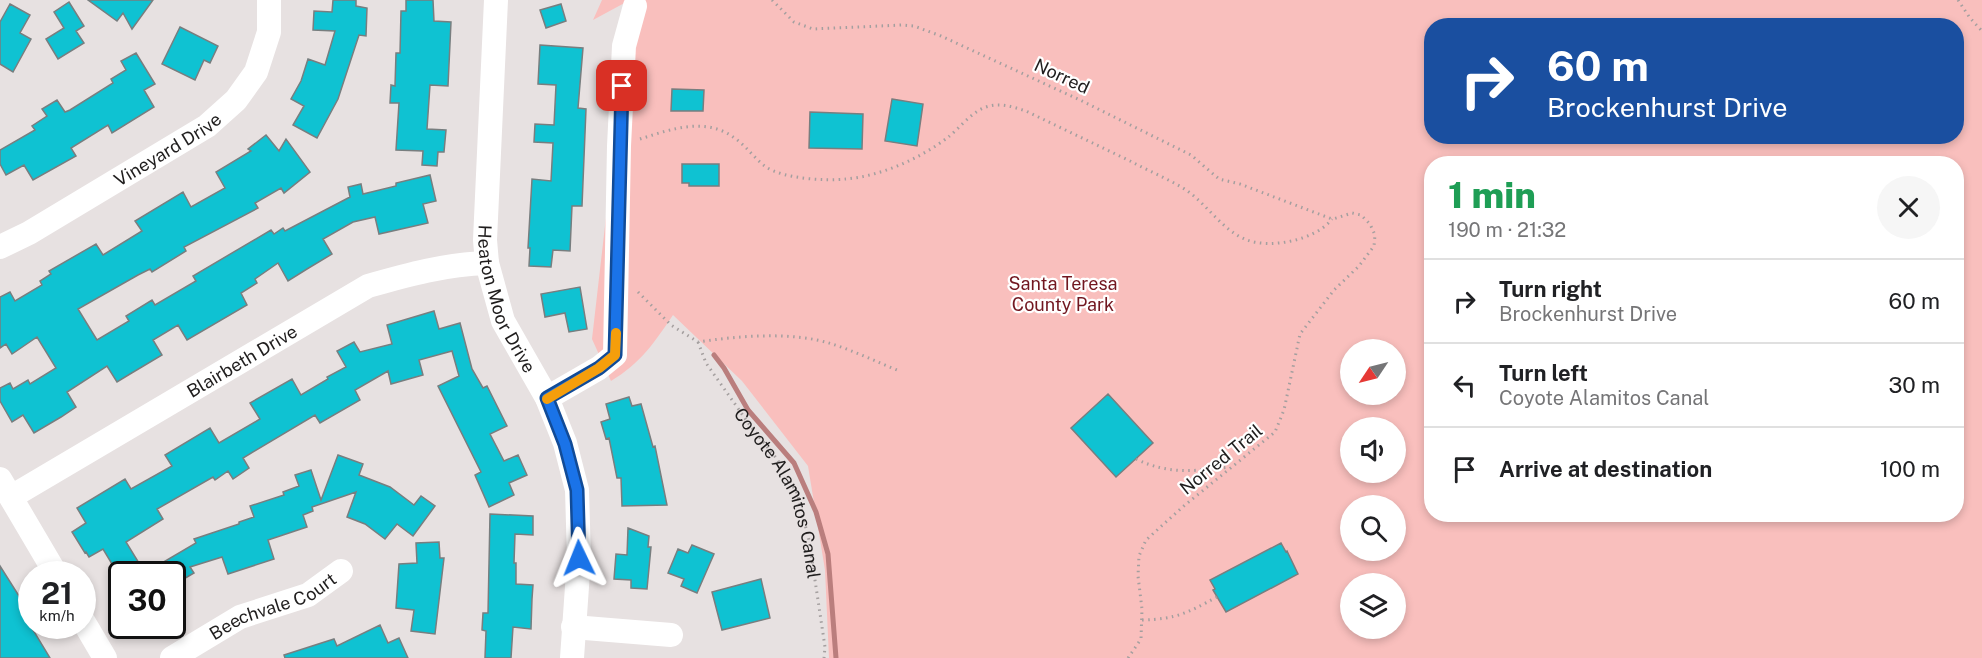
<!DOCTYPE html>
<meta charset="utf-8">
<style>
:root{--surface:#fff;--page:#f6f6f6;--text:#202124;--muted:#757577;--line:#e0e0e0}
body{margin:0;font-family:"Public Sans",sans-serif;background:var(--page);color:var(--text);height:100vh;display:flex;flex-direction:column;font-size:22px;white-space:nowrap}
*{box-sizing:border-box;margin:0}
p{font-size:20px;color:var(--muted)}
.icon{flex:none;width:33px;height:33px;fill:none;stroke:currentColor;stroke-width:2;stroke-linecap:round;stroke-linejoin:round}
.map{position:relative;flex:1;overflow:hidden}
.details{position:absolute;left:1424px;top:156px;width:540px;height:366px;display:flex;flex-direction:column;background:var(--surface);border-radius:24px;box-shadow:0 3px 9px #0003}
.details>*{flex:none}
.top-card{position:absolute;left:1424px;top:18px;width:540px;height:126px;border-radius:24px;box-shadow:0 3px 9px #0003;background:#1a4fa0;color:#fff;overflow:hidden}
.needle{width:39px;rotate:235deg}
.tools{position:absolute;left:1340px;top:339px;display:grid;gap:12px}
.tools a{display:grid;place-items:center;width:66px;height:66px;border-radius:50%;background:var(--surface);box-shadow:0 3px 9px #0003;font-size:30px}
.speed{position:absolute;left:18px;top:561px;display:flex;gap:12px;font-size:30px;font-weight:700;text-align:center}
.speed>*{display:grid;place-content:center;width:78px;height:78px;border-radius:50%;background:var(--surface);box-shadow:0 3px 9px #0003;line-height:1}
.speed small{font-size:15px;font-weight:400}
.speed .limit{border:3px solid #111;border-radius:9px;background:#fff;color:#111}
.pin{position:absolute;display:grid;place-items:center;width:51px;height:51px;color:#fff;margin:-26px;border-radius:12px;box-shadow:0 3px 9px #0006}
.me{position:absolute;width:66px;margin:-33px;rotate:358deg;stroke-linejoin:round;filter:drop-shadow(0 0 4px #0008)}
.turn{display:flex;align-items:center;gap:21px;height:126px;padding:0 24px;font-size:27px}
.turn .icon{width:78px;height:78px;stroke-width:2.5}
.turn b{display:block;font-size:42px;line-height:51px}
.round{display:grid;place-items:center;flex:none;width:63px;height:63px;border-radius:32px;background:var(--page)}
.overview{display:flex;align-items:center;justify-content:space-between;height:102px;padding:0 24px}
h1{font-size:36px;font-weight:800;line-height:45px;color:#1e9e55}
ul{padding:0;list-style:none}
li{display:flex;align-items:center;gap:18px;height:84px;padding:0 24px;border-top:2px solid var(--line)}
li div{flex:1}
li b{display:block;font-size:22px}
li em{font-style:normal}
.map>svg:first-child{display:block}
.green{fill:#f9bfbd;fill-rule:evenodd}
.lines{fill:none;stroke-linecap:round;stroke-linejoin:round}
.stream{stroke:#ba7e7d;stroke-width:5}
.building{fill:#0fc2d2;stroke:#787e7f;stroke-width:1.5}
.path{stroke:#a49f9f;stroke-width:3;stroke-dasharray:1.5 4.5;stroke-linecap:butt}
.minor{stroke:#fff;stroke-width:24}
.route-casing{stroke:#114b97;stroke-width:15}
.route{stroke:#1a73e8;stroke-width:10}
.slow{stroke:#f59e0b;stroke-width:10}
.labels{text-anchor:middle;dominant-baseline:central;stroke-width:4.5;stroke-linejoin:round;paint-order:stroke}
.street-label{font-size:18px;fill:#1f1d1d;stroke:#fff}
.park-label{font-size:18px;fill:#721720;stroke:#fff}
</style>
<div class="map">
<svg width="1982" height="658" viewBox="0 0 1982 658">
<rect width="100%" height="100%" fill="#e7e1e1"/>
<!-- green -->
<path class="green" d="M 602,0 L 630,0 L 593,20 Z
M 631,0 L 1982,0 L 1982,658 L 829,658 L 825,570 L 808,466 L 742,381 L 673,315 C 654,343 641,363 611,381 L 592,339 ZM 1431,26 L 1956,26 L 1956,136 L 1431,136 ZM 1431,164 L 1956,164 L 1956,514 L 1431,514 ZM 1350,350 L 1395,350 L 1395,394 L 1350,394 ZM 1350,428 L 1395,428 L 1395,472 L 1350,472 ZM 1350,506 L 1395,506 L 1395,550 L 1350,550 ZM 1350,584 L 1395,584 L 1395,628 L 1350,628 Z"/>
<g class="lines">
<!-- stream -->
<path class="stream" d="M 714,355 L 724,368 L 748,410 L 794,463 L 816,512 L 828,554 L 836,658"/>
</g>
<!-- building -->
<path class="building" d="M 88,0 L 153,0 L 132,29 L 123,13 L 117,21 Z
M 333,0 L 356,0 L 356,6 L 367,8 L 366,36 L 359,35 L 338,99 L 317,138 L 293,125 L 304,106 L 291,99 L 301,81 L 308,59 L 325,65 L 335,31 L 313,30 L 314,11 L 332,12 Z
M 406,0 L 433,0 L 434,21 L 451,22 L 448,86 L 430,85 L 427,129 L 446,130 L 444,152 L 438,152 L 437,166 L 422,165 L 423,151 L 396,150 L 399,103 L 390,103 L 391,85 L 395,86 L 396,53 L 400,53 L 401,11 L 406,11 Z
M 69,2 L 84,26 L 76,31 L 84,43 L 58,59 L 46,39 L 64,28 L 54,12 Z
M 10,4 L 30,15 L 20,33 L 31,39 L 13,72 L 0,64 L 0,22 Z
M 561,4 L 566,21 L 546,28 L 540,10 Z
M 180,27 L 218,46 L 210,63 L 204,60 L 195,80 L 162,64 Z
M 540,45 L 583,48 L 578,108 L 586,109 L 582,206 L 572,206 L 570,251 L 553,250 L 551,267 L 529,266 L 530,248 L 528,248 L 532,179 L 551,181 L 553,143 L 534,142 L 535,124 L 554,125 L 556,85 L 538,84 Z
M 136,53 L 155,84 L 144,90 L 154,107 L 112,133 L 108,125 L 71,148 L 76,156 L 33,180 L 24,165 L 6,175 L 0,164 L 0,150 L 35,130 L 32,126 L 47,116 L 42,109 L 57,100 L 65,112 L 70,110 L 113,83 L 111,79 L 126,70 L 121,61 Z
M 672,89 L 704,90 L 703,111 L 671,111 Z
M 892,99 L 923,104 L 917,146 L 885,141 Z
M 810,112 L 863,114 L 862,149 L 809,148 Z
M 266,135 L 279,151 L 286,139 L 310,172 L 284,193 L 281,188 L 255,203 L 258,208 L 184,247 L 186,251 L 152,272 L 150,269 L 138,275 L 78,309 L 97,340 L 129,321 L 126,316 L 152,300 L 155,305 L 196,281 L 193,276 L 271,230 L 274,234 L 283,228 L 285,231 L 350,197 L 348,187 L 361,184 L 363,194 L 396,186 L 396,183 L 430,175 L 436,201 L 423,204 L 428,223 L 379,234 L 375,217 L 353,222 L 323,239 L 332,254 L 307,269 L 288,281 L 278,263 L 255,279 L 257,283 L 241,293 L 247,305 L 187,340 L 178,325 L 153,340 L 162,355 L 130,374 L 117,382 L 107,366 L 67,392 L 76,407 L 61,417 L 34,433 L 23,415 L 12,422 L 0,401 L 0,388 L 10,383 L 13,389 L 28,380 L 30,384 L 56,368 L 37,337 L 12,354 L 6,344 L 0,348 L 0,297 L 10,292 L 15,301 L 42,285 L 40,281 L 51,274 L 49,271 L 96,244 L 103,255 L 142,231 L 135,221 L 183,192 L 191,207 L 225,188 L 216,172 L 251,151 L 248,149 Z
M 682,164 L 719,164 L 719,186 L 689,186 L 689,183 L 682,183 Z
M 580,287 L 587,329 L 569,332 L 565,313 L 545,317 L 541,294 Z
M 434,311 L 439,329 L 460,323 L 472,369 L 483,388 L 487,386 L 507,426 L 490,434 L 504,461 L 518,455 L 527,475 L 509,483 L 514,495 L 489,507 L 475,475 L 481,472 L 438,386 L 459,376 L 452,351 L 419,360 L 423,375 L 391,384 L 388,371 L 355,390 L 360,400 L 320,423 L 315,415 L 243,458 L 249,468 L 233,479 L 228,471 L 215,480 L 213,477 L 157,509 L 163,519 L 126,542 L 145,573 L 196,543 L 194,539 L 239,524 L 239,522 L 254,517 L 250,506 L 284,495 L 283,492 L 299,486 L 295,475 L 311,470 L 321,500 L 338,455 L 363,464 L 359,475 L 390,487 L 414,505 L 421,496 L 435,506 L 413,536 L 397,524 L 385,539 L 365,524 L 347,517 L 356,492 L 312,507 L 313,511 L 303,515 L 307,527 L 268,540 L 274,559 L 228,574 L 222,557 L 190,567 L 194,573 L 172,586 L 172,574 L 118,574 L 103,549 L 89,557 L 86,552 L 85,553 L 72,532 L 86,523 L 77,508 L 125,479 L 131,489 L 172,466 L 165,455 L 210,428 L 219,443 L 260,419 L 250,403 L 292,379 L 301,395 L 328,379 L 327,377 L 346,367 L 337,351 L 354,342 L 360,352 L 392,344 L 387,325 Z
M 1108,394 L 1153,443 L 1116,477 L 1071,428 Z
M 629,397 L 632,406 L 641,404 L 653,447 L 655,446 L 667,505 L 622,506 L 621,478 L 617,478 L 609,438 L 606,439 L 601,422 L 610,419 L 606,404 Z
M 490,514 L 533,516 L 533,535 L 515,534 L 514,563 L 516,563 L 516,584 L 533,585 L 532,599 L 531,629 L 513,627 L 511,658 L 485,658 L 486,631 L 482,630 L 483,613 L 488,613 Z
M 628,528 L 649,536 L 648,547 L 651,547 L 647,589 L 631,588 L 631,580 L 614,579 L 616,554 L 627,555 Z
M 439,542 L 440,558 L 444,558 L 435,634 L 411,631 L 414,610 L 396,608 L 399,564 L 417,563 L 416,543 Z
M 1281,543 L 1286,552 L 1287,551 L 1298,574 L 1226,612 L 1213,590 L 1215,589 L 1210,580 Z
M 692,545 L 714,554 L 697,593 L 681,586 L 684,579 L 668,573 L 678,549 L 688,553 Z
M 0,566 L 26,607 L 21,610 L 50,658 L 0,658 Z
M 761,579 L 770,618 L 722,630 L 712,592 Z
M 380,625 L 388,643 L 399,638 L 408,658 L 285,658 L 284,655 L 334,639 L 337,646 Z"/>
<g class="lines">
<!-- path -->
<g class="path">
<path d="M 772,0 L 794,22 L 813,29 L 902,25 L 914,26 L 941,36 L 1080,100 L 1191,155 L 1219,179 L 1240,184 L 1332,219"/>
<path d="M 1958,0 L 1970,18 L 1982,31"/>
<path d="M 640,139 C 672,129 706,116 736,139 C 747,147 755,159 766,167 C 784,179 825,181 846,179 C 881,176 919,159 947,138 C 959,129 971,112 986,107 C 1000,102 1013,107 1026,111 C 1061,128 1095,144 1130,161 C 1147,170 1166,178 1183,188 C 1206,202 1221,230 1247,240 C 1271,249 1316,240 1332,219"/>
<path d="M 638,292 L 671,325 L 698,342 C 737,336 793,331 832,344 C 854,351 875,361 897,370"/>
<path id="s1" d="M 698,342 L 706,363 L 749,424 L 777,459 L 797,493 L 809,540 L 825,647 L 824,658"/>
<path d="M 1136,459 C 1169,475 1195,471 1230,467"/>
<path d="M 1142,620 C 1177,619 1187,613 1217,597"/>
<path d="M 1128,658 L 1141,639 L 1142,609 L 1138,576 L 1139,556 L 1146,540 L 1185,505 L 1275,432 L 1284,410 L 1300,334 L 1334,290 L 1359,266 L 1374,246 L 1375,235 L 1370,224 L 1361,215 L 1352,213 L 1333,219"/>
</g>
<!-- minor -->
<g class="minor">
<path id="s2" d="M 496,0 L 485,240 L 487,263 L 503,321 L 547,398 L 565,443 L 577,490 L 579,558 L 572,658"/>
<path id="s3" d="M 0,247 L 29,233 L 207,126 L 236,100 L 256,72 L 269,32 L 269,0"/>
<path d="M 547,398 L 599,368 L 615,355 L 619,146 L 624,46 L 635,6"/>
<path d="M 0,479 L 56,574"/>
<path id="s4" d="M 11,497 L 368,286 C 407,275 446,264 487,263"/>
<path d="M 82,619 L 105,658"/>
<path d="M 573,627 L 671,635"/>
<path id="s5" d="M 172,658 L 240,617 L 308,595 L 341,571"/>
</g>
</g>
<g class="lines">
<defs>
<path id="route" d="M 579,558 L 577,490 L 565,444 L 547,398 L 599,368 L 615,355 L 622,86"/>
</defs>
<!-- route casing -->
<use href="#route" class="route-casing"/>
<!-- route -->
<use href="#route" class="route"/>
<!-- slow -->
<path class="slow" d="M 547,399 L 599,368 L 615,355 L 616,333"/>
</g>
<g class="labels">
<!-- street labels -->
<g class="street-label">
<text transform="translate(1062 76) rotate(25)">Norred</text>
<text stroke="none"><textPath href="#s3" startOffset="194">Vineyard Drive</textPath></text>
<text stroke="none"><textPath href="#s2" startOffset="303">Heaton Moor Drive</textPath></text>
<text stroke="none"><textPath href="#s4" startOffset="268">Blairbeth Drive</textPath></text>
<text transform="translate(1221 459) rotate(-39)">Norred Trail</text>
<text stroke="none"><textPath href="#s1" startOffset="174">Coyote Alamitos Canal</textPath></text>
<text stroke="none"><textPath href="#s5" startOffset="114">Beechvale Court</textPath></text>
</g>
<!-- park labels -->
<g class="park-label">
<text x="1063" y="283">Santa Teresa<tspan x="1063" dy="21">County Park</tspan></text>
</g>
</g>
</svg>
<div class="tools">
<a><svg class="needle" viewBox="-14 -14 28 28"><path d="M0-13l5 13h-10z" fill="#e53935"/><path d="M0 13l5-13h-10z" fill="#757577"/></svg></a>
<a><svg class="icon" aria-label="sound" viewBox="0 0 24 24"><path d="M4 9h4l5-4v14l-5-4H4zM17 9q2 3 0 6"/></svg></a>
<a><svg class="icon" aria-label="search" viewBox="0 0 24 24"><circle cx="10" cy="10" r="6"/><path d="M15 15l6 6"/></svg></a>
<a><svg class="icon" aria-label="layers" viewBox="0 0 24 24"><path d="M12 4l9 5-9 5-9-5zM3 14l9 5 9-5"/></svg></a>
</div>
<div class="speed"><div>21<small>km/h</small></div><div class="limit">30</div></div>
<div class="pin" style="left:622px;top:86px;background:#d93025"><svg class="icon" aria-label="arrive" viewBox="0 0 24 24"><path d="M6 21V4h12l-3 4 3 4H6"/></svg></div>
<svg class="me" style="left:579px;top:558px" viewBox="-20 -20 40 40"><path d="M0-17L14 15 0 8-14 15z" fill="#1a73e8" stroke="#fff" stroke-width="4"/></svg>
<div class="top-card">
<div class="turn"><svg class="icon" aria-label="right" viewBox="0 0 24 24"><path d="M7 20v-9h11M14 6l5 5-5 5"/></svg><div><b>60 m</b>Brockenhurst Drive</div></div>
</div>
<section class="details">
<div class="overview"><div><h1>1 min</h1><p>190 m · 21:32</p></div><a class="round"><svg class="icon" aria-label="close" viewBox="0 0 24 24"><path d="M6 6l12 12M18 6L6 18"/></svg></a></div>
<ul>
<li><svg class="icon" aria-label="right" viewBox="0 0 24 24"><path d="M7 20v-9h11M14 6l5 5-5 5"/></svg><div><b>Turn right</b><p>Brockenhurst Drive</p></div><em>60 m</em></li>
<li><svg class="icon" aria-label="left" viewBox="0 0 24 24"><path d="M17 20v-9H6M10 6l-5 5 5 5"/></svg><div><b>Turn left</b><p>Coyote Alamitos Canal</p></div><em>30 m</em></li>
<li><svg class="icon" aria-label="arrive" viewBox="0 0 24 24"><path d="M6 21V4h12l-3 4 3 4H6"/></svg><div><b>Arrive at destination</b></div><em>100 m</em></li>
</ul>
</section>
</div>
